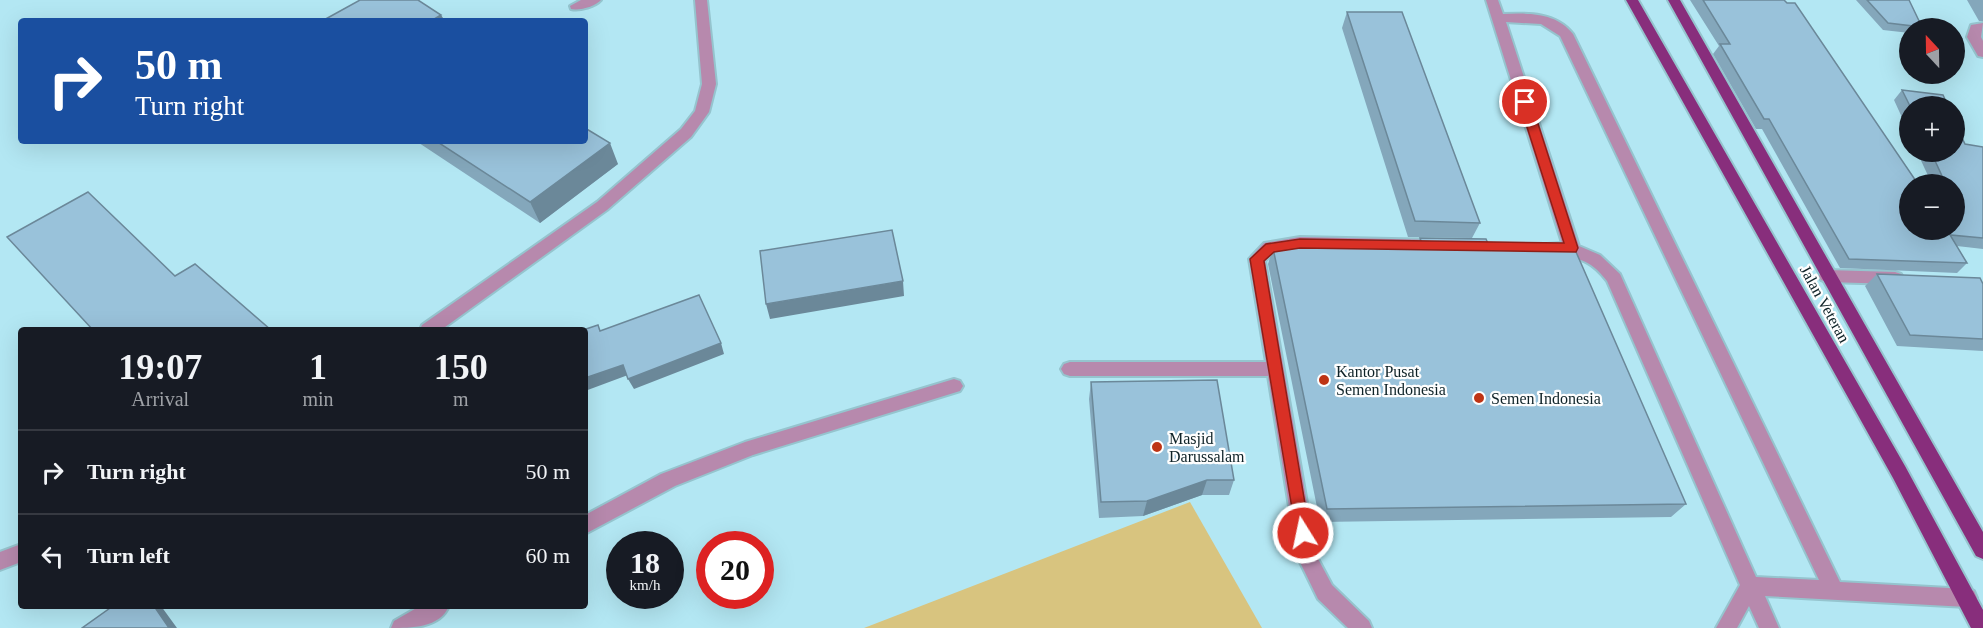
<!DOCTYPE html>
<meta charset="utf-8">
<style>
:root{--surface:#171b24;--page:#242831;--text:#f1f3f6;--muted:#9ea1a6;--line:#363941}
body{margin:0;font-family:"Times New Roman",serif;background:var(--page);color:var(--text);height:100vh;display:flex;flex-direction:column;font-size:22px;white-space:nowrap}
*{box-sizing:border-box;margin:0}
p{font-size:20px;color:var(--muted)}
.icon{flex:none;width:33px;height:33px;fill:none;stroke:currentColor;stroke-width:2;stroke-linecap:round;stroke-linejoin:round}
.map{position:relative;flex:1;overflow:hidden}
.details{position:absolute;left:18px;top:327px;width:570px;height:282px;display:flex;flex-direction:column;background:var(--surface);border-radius:6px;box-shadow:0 6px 24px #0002}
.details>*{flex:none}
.banner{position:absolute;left:18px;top:18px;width:570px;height:126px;border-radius:6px;box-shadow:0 6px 24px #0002;background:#1a4fa0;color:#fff;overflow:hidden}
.needle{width:39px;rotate:338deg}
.tools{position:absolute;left:1899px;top:18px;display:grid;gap:12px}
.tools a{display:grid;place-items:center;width:66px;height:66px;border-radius:50%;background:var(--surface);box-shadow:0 6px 24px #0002;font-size:30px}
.speed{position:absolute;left:606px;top:531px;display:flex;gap:12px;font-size:30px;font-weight:700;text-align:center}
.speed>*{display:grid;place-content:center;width:78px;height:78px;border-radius:50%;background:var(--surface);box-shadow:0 6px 24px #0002;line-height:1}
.speed small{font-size:15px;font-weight:400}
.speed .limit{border:9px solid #d22;background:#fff;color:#111}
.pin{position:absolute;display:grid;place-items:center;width:51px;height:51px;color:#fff;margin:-26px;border:3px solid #fff;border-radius:50%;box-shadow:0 2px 6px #0007}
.me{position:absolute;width:66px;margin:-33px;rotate:350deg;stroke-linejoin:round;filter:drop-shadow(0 0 4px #0008)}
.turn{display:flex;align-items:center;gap:21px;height:126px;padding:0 18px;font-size:27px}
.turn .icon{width:78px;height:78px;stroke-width:2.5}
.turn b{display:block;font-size:42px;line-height:51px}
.eta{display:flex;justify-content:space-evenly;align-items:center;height:102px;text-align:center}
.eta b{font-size:36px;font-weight:800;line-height:42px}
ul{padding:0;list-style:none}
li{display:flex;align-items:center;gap:18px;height:84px;padding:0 18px;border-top:2px solid var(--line)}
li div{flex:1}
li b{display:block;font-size:22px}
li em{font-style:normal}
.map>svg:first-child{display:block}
.green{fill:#d8c47f}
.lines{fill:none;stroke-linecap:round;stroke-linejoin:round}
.service-casing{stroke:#95c4ce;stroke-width:4}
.minor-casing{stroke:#95c4ce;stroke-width:4}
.trunk-casing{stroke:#95c4ce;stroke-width:4}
.service{fill:#b789ad;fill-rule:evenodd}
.minor{fill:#b789ad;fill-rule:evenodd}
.trunk{fill:#882e7c;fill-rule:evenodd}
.wall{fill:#84a7bb}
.shaded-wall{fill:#6b8899}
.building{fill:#99c2da;stroke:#6b8899;stroke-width:1.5}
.route{fill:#d93025;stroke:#8d1f18;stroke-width:1.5}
.poi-dot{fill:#be3415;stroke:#fefefe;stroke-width:2}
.labels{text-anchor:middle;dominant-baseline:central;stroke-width:4.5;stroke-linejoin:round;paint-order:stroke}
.street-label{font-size:16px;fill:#0e2227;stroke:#fefefe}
.poi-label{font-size:16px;fill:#0e2227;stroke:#fefefe;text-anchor:start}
</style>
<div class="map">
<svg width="1983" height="628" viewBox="0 0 1983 628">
<rect width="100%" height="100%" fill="#b3e7f3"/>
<!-- green -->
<path class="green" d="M 1190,502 L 1262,628 L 864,628 Z"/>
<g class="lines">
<defs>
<path id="service" d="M 581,0 L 601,0 C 596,6 580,11 571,9 L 570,6 Z
M 695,0 L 707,0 L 716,84 L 709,112 L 691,137 L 607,210 L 441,330 L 420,330 L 422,325 L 597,202 L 681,129 L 695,111 L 702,84 Z
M 1486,0 L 1498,0 L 1503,14 C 1528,13 1556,12 1573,34 L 1840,582 L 1967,589 L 1974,591 L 1977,598 L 1974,605 L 1967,607 L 1765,596 L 1779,628 L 1759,628 L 1749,606 L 1737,628 L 1716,628 L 1740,585 L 1607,281 C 1586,254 1576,261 1547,252 L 1545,248 L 1547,244 L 1562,243 ZM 1506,22 L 1541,24 L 1560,36 L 1819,580 L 1756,577 L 1620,274 L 1600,255 L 1579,246 Z
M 1300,237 L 1437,240 L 1443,242 L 1445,246 L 1443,250 L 1437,252 L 1300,249 L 1274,252 L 1265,261 L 1316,555 L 1332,585 L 1369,621 L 1372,628 L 1348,628 L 1318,599 L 1297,556 L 1268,376 L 1070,376 L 1064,374 L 1061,369 L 1064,364 L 1070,362 L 1266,362 L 1249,259 L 1264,243 Z
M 21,544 L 21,562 L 0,570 L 0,552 Z"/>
<path id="minor" d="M 1983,23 L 1981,37 L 1983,41 L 1983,57 L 1978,56 L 1967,37 L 1971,25 Z
M 1827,270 L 1895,272 L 1901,274 L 1903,278 L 1901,282 L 1895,284 L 1827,282 L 1821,280 L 1819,276 L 1821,272 Z
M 954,379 L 960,381 L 963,386 L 960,391 L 753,455 L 675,486 L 585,534 L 585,515 L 661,474 L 745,442 Z
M 420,606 L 449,606 C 440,628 411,628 391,628 L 394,621 Z"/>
<path id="trunk" d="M 1626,0 L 1638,0 L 1905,466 L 1983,610 L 1983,628 L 1971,628 L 1893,478 Z
M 1668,0 L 1680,0 L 1983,532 L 1983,559 L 1976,556 Z"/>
</defs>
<!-- service casing -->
<use href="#service" class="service-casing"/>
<!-- minor casing -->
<use href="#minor" class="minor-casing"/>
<!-- trunk casing -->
<use href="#trunk" class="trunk-casing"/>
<!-- service -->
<use href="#service" class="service"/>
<!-- minor -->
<use href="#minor" class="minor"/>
<!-- trunk -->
<use href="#trunk" class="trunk"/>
</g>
<!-- wall -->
<path class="wall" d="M 1690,0 L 1784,0 L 1910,230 L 1931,182 L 1917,152 L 1954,152 L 1965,144 L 1983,147 L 1983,249 L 1957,246 L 1967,263 L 1957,273 L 1840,268 L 1762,129 L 1756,129 L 1713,54 L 1719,46 Z
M 1856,0 L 1909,0 L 1922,27 L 1920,28 L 1910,28 L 1910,33 L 1883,30 Z
M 1967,0 L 1983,0 L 1983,21 L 1979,21 Z
M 1347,12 L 1480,223 L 1472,238 L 1408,237 L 1342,28 Z
M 1902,90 L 1948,106 L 1910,106 L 1910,135 L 1894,100 Z
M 416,141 L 585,141 L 618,164 L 540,223 Z
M 1420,238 L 1489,246 L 1686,504 L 1671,517 L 1320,522 L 1268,264 L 1273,248 L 1416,246 Z
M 1877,274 L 1983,284 L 1983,351 L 1897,346 L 1865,286 Z
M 1091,382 L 1234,480 L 1229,495 L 1202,495 L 1143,516 L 1099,518 L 1089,399 Z"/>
<!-- shaded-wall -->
<path class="shaded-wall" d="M 441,15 L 445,21 L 431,21 Z
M 610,143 L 618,164 L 540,223 L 530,202 Z
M 903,281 L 904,296 L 770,319 L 766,304 Z
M 721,343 L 724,354 L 634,389 L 628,379 Z
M 623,365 L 628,375 L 585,391 L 585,378 Z
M 1207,480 L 1202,495 L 1143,516 L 1147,501 Z
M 154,606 L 161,606 L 177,628 L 169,628 Z"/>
<!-- building -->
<path class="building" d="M 360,0 L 418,0 L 441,15 L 431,21 L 322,21 Z
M 1703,0 L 1784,0 L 1787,3 L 1795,3 L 1918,184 L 1910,184 L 1910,230 L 1954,230 L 1954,184 L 1926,184 L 1942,176 L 1931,152 L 1954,152 L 1954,121 L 1965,144 L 1983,147 L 1983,238 L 1950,235 L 1967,263 L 1849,259 L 1769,119 L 1764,119 L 1720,44 L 1730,44 Z
M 1867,0 L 1909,0 L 1922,27 L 1888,23 Z
M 1347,12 L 1402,12 L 1480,223 L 1415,221 Z
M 1902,90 L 1943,95 L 1948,106 L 1910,106 Z
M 585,128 L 610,143 L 530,202 L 436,141 L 585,141 Z
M 88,192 L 175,276 L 195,264 L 271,330 L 93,330 L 7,237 Z
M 892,230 L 903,281 L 766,304 L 760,251 Z
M 1420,238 L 1486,239 L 1489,246 L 1573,245 L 1686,504 L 1327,509 L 1273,248 L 1423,246 Z
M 1877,274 L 1980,278 L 1983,284 L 1983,339 L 1910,335 Z
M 699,295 L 721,343 L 628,379 L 623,365 L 585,378 L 585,330 L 583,330 L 598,325 L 600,331 Z
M 1217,380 L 1234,480 L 1207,480 L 1147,501 L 1101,502 L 1091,382 Z
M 113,606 L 154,606 L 169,628 L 82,628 Z"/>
<!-- route -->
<path class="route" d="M 1525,98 L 1531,102 L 1578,248 L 1576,252 L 1300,248 L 1274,252 L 1264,261 L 1310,533 L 1308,538 L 1303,540 L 1297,538 L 1250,259 L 1266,244 L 1300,239 L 1564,243 L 1519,102 Z"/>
<!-- markers -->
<g class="poi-dot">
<circle cx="1324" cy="380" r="6"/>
<circle cx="1479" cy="398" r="6"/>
<circle cx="1157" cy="447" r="6"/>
</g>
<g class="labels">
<!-- street labels -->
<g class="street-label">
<text transform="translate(1825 304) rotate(61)">Jalan Veteran</text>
</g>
<!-- poi labels -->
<g class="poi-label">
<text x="1336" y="371">Kantor Pusat<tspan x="1336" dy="18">Semen Indonesia</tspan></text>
<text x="1491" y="398">Semen Indonesia</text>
<text x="1169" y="438">Masjid<tspan x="1169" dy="18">Darussalam</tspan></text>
</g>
</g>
</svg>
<div class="tools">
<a><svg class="needle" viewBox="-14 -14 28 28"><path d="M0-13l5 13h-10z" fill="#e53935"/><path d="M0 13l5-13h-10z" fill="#9ea1a6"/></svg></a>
<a>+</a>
<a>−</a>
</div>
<div class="speed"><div>18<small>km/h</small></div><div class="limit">20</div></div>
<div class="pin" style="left:1525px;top:102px;background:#d93025"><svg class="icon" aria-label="arrive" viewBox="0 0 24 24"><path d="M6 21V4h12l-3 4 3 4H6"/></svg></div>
<svg class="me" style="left:1303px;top:533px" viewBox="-20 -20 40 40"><circle r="17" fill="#d93025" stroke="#fff" stroke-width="3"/><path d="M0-11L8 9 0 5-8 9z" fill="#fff"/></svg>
<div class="banner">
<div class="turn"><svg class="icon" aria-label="right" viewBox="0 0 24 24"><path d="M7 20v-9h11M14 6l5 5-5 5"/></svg><div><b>50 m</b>Turn right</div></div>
</div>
<section class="details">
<div class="eta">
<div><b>19:07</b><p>Arrival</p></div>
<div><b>1</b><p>min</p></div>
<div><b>150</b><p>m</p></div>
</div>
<ul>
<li><svg class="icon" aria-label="right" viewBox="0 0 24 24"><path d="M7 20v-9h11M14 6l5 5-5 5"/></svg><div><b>Turn right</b></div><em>50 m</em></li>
<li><svg class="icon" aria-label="left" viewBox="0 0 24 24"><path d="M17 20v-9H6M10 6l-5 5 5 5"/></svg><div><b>Turn left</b></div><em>60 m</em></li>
</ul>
</section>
</div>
